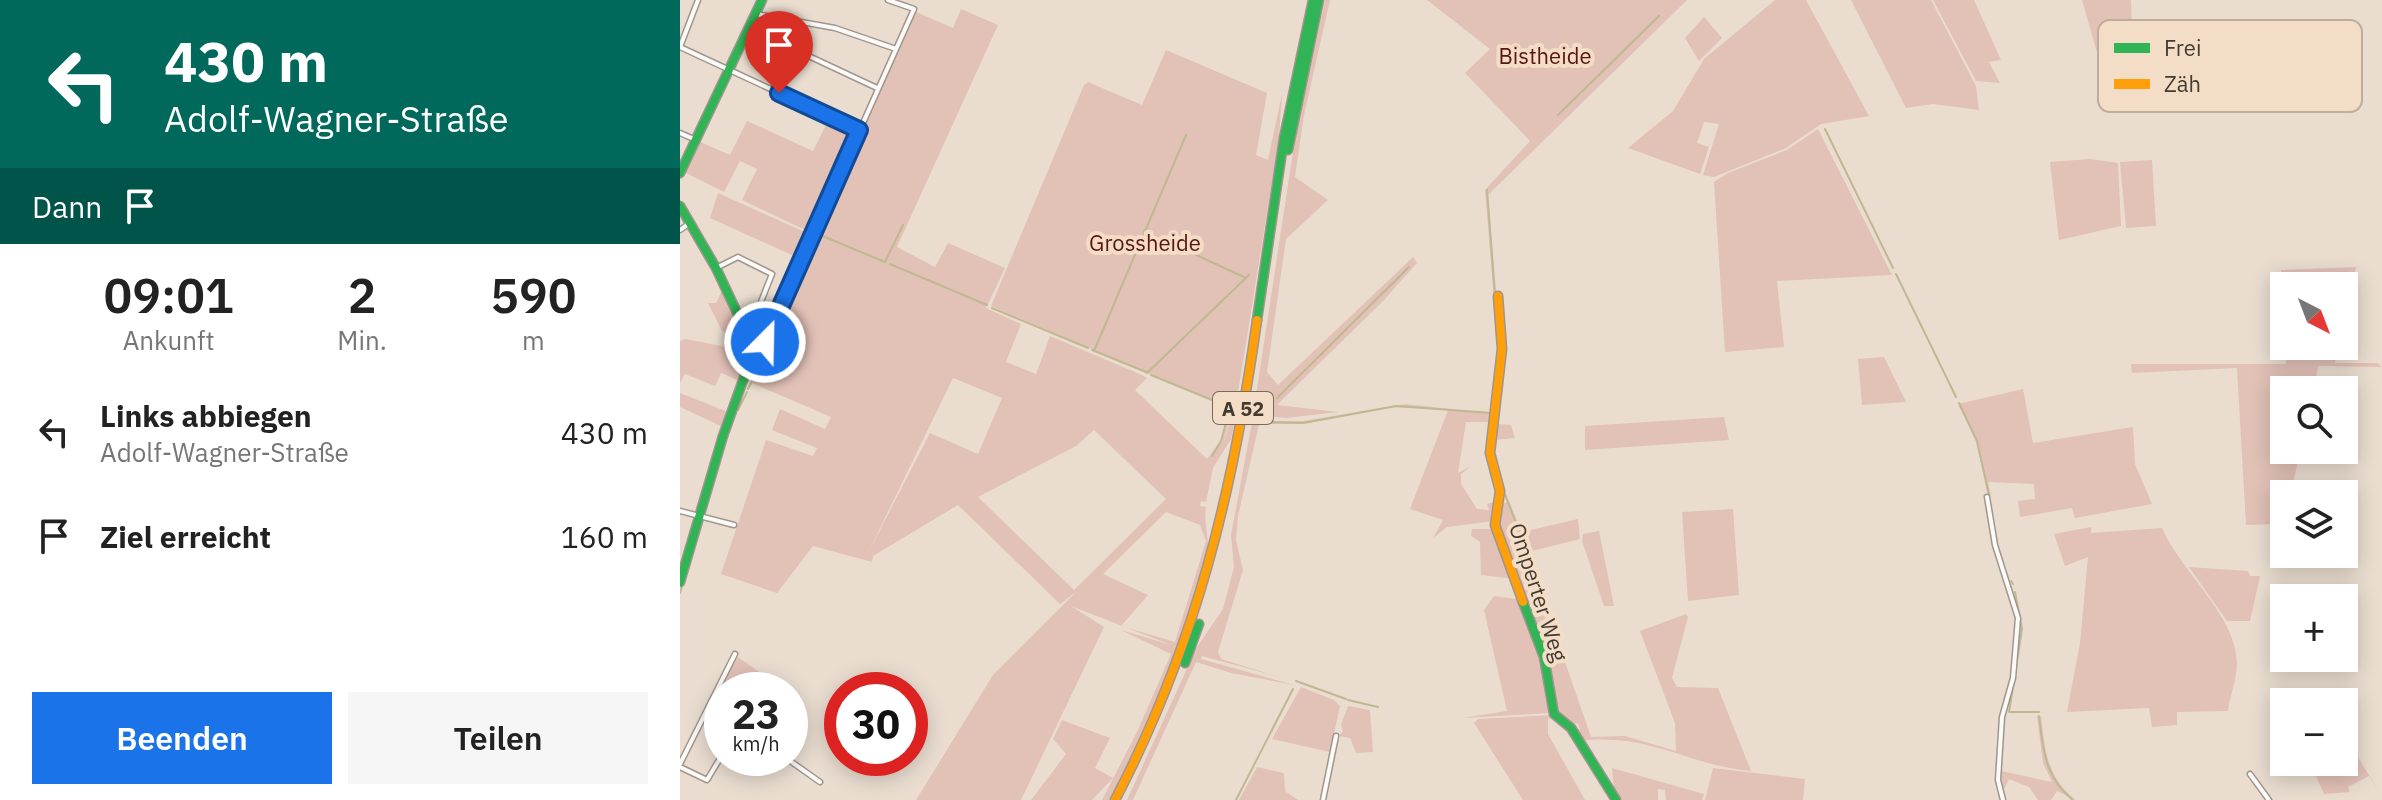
<!DOCTYPE html>
<html lang="de">
<meta charset="utf-8">
<style>
:root{--surface:#fff;--page:#f6f6f6;--text:#222;--muted:#767676;--accent:#1a73e8}
body{margin:0;font-family:"IBM Plex Sans",sans-serif;background:var(--page);color:var(--text);height:100vh;display:flex;flex-direction:column;font-size:30px;white-space:nowrap}
*{box-sizing:border-box;margin:0}
p{font-size:26px;color:var(--muted)}
.icon{flex:none;width:44px;height:44px;fill:none;stroke:currentColor;stroke-width:2;stroke-linecap:round;stroke-linejoin:round}
.map{position:relative;flex:1;overflow:hidden}
.side{display:flex;flex-direction:column;background:var(--surface);width:680px}
.side>*{flex:none}
.banner{background:#00695c;color:#fff;overflow:hidden}
.needle{width:52px;rotate:138deg}
.fabs{position:absolute;left:1590px;top:272px;display:grid;gap:16px}
.fabs a{display:grid;place-items:center;width:88px;height:88px;border-radius:0px;background:var(--surface);box-shadow:0 4px 20px #0003;font-size:40px}
.speed{position:absolute;left:24px;top:672px;display:flex;gap:16px;font-size:40px;font-weight:700;text-align:center}
.speed>*{display:grid;place-content:center;width:104px;height:104px;border-radius:50%;background:var(--surface);box-shadow:0 4px 20px #0003;line-height:1}
.speed small{font-size:20px;font-weight:400}
.speed .limit{border:12px solid #d22;background:#fff;color:#111}
.pin{position:absolute;display:grid;place-items:center;width:68px;height:68px;color:#fff;margin:-82px -34px;border-radius:50% 50% 50% 0;rotate:-45deg;box-shadow:0 0 8px #0007}
.pin .icon{rotate:45deg}
.me{position:absolute;width:88px;margin:-44px;rotate:23deg;stroke-linejoin:round;filter:drop-shadow(0 0 6px #0008)}
.turn{display:flex;align-items:center;gap:28px;height:168px;padding:0 32px;font-size:36px}
.turn .icon{width:104px;height:104px;stroke-width:2.5}
.turn b{display:block;font-size:56px;line-height:68px}
.then{display:flex;align-items:center;height:76px;padding:0 32px;background:#0003;gap:16px;font-size:30px}
.eta{display:flex;justify-content:space-evenly;align-items:center;height:136px;text-align:center}
.eta b{font-size:48px;font-weight:600;line-height:56px}
.cta{display:flex;gap:16px;margin-top:auto;padding:16px 32px}
.cta a{flex:1;height:92px;border-radius:0px;background:var(--accent);color:#fff;font-size:32px;font-weight:600;line-height:92px;text-align:center}
.cta a+a{background:var(--page);color:var(--text)}
ul{padding:0;list-style:none}
li{display:flex;align-items:center;gap:24px;height:104px;padding:0 32px}
li div{flex:1}
li b{display:block;font-size:30px}
li em{font-style:normal}
main{display:flex;flex:1;min-height:0}
.map>svg:first-child{display:block}
.green{fill:#e2c1b7;fill-rule:evenodd}
.lines{fill:none;stroke-linecap:round;stroke-linejoin:round}
.stream{stroke:#beb990;stroke-width:2}
.street-casing{stroke:#a0968c;stroke-width:7}
.fast-casing{stroke:#a0968c;stroke-width:11}
.slow-casing{stroke:#a0968c;stroke-width:11}
.street{stroke:#fcfaf8;stroke-width:4}
.fast{stroke:#30b455;stroke-width:8}
.slow{stroke:#ff9f0a;stroke-width:8}
.route-casing{stroke:#114b97;stroke-width:20}
.route{stroke:#1a73e8;stroke-width:14}
.labels{text-anchor:middle;dominant-baseline:central;stroke-width:8;stroke-linejoin:round;paint-order:stroke}
.shield{fill:#f4ddc6;stroke:#786b5e;stroke-width:2}
.shield-label{font-size:20px;font-weight:bold;fill:#433a31}
.park-label{font-size:22px;fill:#591511;stroke:#f4ddc6}
.street-label{font-size:22px;fill:#433a31;stroke:#f4ddc6}
.key{fill:#f4ddc6;stroke:#bfac99;stroke-width:2}
.key-label{font-size:22px;fill:#433a31}
</style>
<main>
<section class="side">
<div class="banner">
<div class="turn"><svg class="icon" aria-label="left" viewBox="0 0 24 24"><path d="M17 20v-9H6M10 6l-5 5 5 5"/></svg><div><b>430 m</b>Adolf-Wagner-Straße</div></div>
<div class="then">Dann<svg class="icon" aria-label="arrive" viewBox="0 0 24 24"><path d="M6 21V4h12l-3 4 3 4H6"/></svg></div>
</div>
<div class="eta">
<div><b>09:01</b><p>Ankunft</p></div>
<div><b>2</b><p>Min.</p></div>
<div><b>590</b><p>m</p></div>
</div>
<ul>
<li><svg class="icon" aria-label="left" viewBox="0 0 24 24"><path d="M17 20v-9H6M10 6l-5 5 5 5"/></svg><div><b>Links abbiegen</b><p>Adolf-Wagner-Straße</p></div><em>430 m</em></li>
<li><svg class="icon" aria-label="arrive" viewBox="0 0 24 24"><path d="M6 21V4h12l-3 4 3 4H6"/></svg><div><b>Ziel erreicht</b></div><em>160 m</em></li>
</ul>
<div class="cta"><a>Beenden</a><a>Teilen</a></div>
</section>
<div class="map">
<svg width="1702" height="800" viewBox="0 0 1702 800">
<rect width="100%" height="100%" fill="#eaddd0"/>
<!-- green -->
<path class="green" d="M 645,0 L 650,0 L 624,115 L 615,177 L 648,200 L 606,239 L 587,372 L 598,385 L 733,257 L 737,263 L 704,300 L 597,405 L 658,412 L 606,418 L 573,415 L 615,139 Z
M 747,0 L 1007,0 L 808,195 L 821,350 L 814,406 L 811,408 L 818,350 L 805,190 L 850,141 L 785,73 L 810,49 Z
M 1095,0 L 1126,0 L 1189,116 L 1141,124 L 1106,148 L 1034,177 L 1023,175 L 1039,124 L 1024,122 L 1017,143 L 1029,147 L 1020,174 L 948,148 L 993,111 L 1024,59 Z
M 1171,0 L 1251,0 L 1296,86 L 1299,110 L 1253,104 L 1226,108 Z
M 1253,0 L 1294,0 L 1321,60 L 1309,62 L 1320,83 L 1296,81 Z
M 1402,0 L 1451,0 L 1453,54 L 1418,56 Z
M 281,9 L 318,25 L 217,247 L 255,267 L 268,243 L 325,268 L 306,308 L 341,324 L 326,362 L 356,374 L 370,336 L 462,375 L 467,378 L 455,390 L 527,459 L 542,439 L 548,410 L 551,412 L 543,444 L 552,414 L 556,415 L 551,439 L 533,468 L 526,502 L 521,501 L 520,506 L 526,507 C 523,524 531,542 527,561 C 506,645 470,724 430,800 L 422,800 L 457,732 L 491,654 L 441,630 L 491,645 L 391,606 L 424,627 L 341,800 L 236,800 L 313,675 L 396,592 L 380,604 L 278,505 L 193,556 L 192,562 L 133,546 L 97,593 L 41,574 L 86,440 L 133,456 L 137,448 L 92,430 L 100,409 L 145,429 L 151,417 L 72,383 L 138,236 L 62,200 L 77,169 L 60,161 L 44,192 L 4,172 L 18,141 L 50,155 L 67,121 L 133,151 L 149,119 L 181,133 L 234,11 L 273,28 ZM 273,378 L 322,398 L 298,454 L 250,433 L 187,555 ZM 414,430 L 486,499 L 394,590 L 298,497 L 396,446 ZM 486,512 L 520,525 L 526,541 L 495,642 L 441,626 L 468,595 L 423,574 Z
M 1024,17 L 1042,38 L 1019,61 L 1005,38 Z
M 486,50 L 587,93 L 576,155 L 588,160 L 602,94 L 599,138 L 555,411 L 311,306 L 404,85 L 408,82 L 462,105 Z
M 1138,129 L 1212,275 L 1097,281 L 1104,347 L 1045,352 L 1034,182 L 1048,173 L 1107,150 Z
M 1410,159 L 1438,163 L 1441,226 L 1379,240 L 1370,162 Z
M 1472,160 L 1476,226 L 1446,228 L 1440,162 Z
M 38,193 L 136,237 L 125,261 L 30,218 Z
M 1676,267 L 1664,318 L 1664,286 L 1604,286 L 1604,316 L 1601,270 Z
M 42,290 L 65,336 L 62,337 L 42,331 L 28,303 L 36,303 Z
M 50,336 L 66,340 L 66,363 L 60,381 L 41,373 L 35,386 L 5,374 L 0,383 L 0,341 L 6,339 L 46,347 Z
M 1606,346 L 1658,346 L 1655,363 L 1697,363 L 1702,367 L 1638,366 L 1634,390 L 1604,390 L 1604,450 L 1621,450 L 1610,494 L 1604,494 L 1602,524 L 1566,525 L 1557,368 L 1452,373 L 1451,364 L 1606,364 Z
M 1204,357 L 1226,402 L 1182,405 L 1178,359 Z
M 1343,389 L 1353,443 L 1453,427 L 1455,464 L 1472,504 L 1395,518 L 1392,508 L 1340,517 L 1338,501 L 1355,499 L 1354,484 L 1308,482 L 1311,495 L 1308,496 L 1296,441 L 1278,404 Z
M 0,393 L 48,412 L 43,427 L 0,407 Z
M 726,404 L 813,414 L 812,422 L 786,422 L 778,473 L 791,466 L 781,474 L 781,484 L 797,509 L 809,510 L 807,504 L 817,501 L 813,521 L 767,527 L 753,538 L 763,520 L 730,509 L 768,410 L 715,407 L 623,424 L 582,424 L 583,421 L 623,421 Z
M 573,417 L 580,420 L 558,516 L 556,540 L 563,570 L 538,652 L 541,659 L 603,678 L 522,656 L 521,659 L 614,685 L 551,673 L 516,662 L 453,800 L 447,800 L 517,647 L 543,609 L 554,567 L 551,535 Z
M 1044,417 L 1049,440 L 905,450 L 905,426 Z
M 819,424 L 831,425 L 835,438 L 814,440 L 815,468 L 842,532 L 898,519 L 900,539 L 848,552 L 863,612 L 850,610 L 818,528 L 820,505 L 827,502 C 817,480 802,446 819,424 Z
M 1053,509 L 1059,595 L 1008,601 L 1002,512 Z
M 1411,527 L 1411,533 L 1482,528 C 1501,572 1556,615 1557,663 C 1557,679 1550,695 1548,711 L 1497,712 L 1497,725 L 1472,727 L 1469,708 L 1387,712 L 1400,643 L 1408,557 L 1385,566 L 1374,534 Z
M 792,529 L 814,529 C 841,590 861,648 871,713 L 782,718 L 827,711 L 804,610 L 814,596 L 843,600 L 835,579 L 801,575 L 800,542 L 791,536 Z
M 919,531 L 934,606 L 924,606 L 902,541 L 903,534 Z
M 1509,567 L 1568,571 L 1570,576 L 1580,576 L 1570,621 L 1547,621 Z
M 868,613 L 911,737 L 945,736 L 996,751 L 995,723 L 960,631 L 1006,614 L 1008,617 L 992,678 L 997,687 L 1038,688 L 1071,771 C 1007,765 968,732 900,741 L 894,731 L 900,729 L 898,723 L 890,725 L 875,712 L 852,618 Z
M 58,657 L 89,679 L 88,690 L 38,688 Z
M 621,687 L 654,700 L 660,706 L 650,752 L 592,739 Z
M 668,706 L 690,710 L 693,752 L 676,753 L 670,738 L 659,736 L 663,731 L 661,725 Z
M 873,715 L 868,719 L 868,734 L 905,800 L 843,800 L 794,723 L 798,719 Z
M 1357,716 L 1361,716 C 1365,750 1367,778 1396,800 L 1377,791 L 1371,800 L 1358,800 L 1349,787 L 1329,779 L 1322,794 L 1321,771 L 1372,782 L 1363,763 Z
M 382,720 L 430,738 L 415,768 L 433,778 L 412,800 L 351,800 L 386,754 L 373,739 Z
M 1664,735 L 1702,796 L 1689,776 L 1668,787 L 1670,792 L 1644,794 C 1640,784 1634,776 1634,762 L 1636,773 L 1662,773 L 1658,762 L 1664,762 Z
M 906,743 L 934,788 L 932,768 L 1024,794 L 1022,800 L 986,800 L 985,790 L 978,789 L 978,800 L 938,800 L 903,745 Z
M 577,767 L 604,773 L 605,791 L 618,800 L 559,800 Z
M 1033,768 L 1125,779 L 1123,800 L 1025,800 Z"/>
<g class="lines">
<!-- stream -->
<path class="stream" d="M 878,115 L 979,16
M 1145,129 L 1213,268
M 807,190 L 815,296
M 141,226 L 138,234 L 205,262 L 223,225
M 464,231 L 564,277
M 210,264 L 307,305
M 1216,274 L 1276,397
M 312,308 L 408,348
M 412,350 L 466,372
M 414,351 L 506,135
M 84,357 L 136,238
M 467,373 L 569,275
M 471,375 L 549,407
M 68,389 L 82,361
M 597,398 L 729,267
M 1279,403 L 1297,441 L 1309,495
M 58,410 L 67,392
M 585,422 L 623,423 L 716,406 L 812,413
M 532,456 L 541,441 L 547,419
M 36,469 L 51,425
M 34,476 L 35,473
M 822,487 L 842,538 L 861,610
M 5,577 L 7,570
M 1331,581 L 1333,584
M 1335,592 L 1342,629 L 1329,712 L 1359,712
M 0,593 L 3,583
M 616,681 L 666,699
M 668,700 L 698,707
M 1359,716 C 1363,749 1365,779 1393,800
M 556,800 L 613,689"/>
<defs>
<path id="street" d="M 76,14 L 155,28 L 216,49
M 69,28 L 197,88
M 107,46 L 115,21
M 0,47 L 179,130
M 0,47 L 18,0
M 0,133 L 16,140
M 0,230 L 10,223
M 36,268 L 58,257 L 92,274 L 75,317 L 63,325
M 71,358 L 85,342 L 234,9 L 208,0
M 1307,497 L 1315,545 L 1338,618 L 1333,678 L 1322,717 L 1318,780 L 1323,800
M 0,511 L 54,525
M 106,758 L 140,782
M 0,764 L 55,654
M 0,767 L 27,780 L 42,755
M 1570,774 L 1589,800
M 643,800 L 656,736"/>
<path id="fast" d="M 608,150 L 639,0
M 0,173 L 82,0
M 0,206 L 36,268 L 69,338 L 71,358 L 43,436 L 0,582
M 577,320 L 604,138 L 633,0
M 843,602 L 864,657 L 874,714 L 891,728 L 936,800
M 505,663 L 519,624"/>
<path id="slow" d="M 818,296 L 822,349 L 810,453 L 820,491 L 815,525 L 843,602
M 435,800 C 516,645 553,492 577,320"/>
</defs>
<!-- street casing -->
<use href="#street" class="street-casing"/>
<!-- fast casing -->
<use href="#fast" class="fast-casing"/>
<!-- slow casing -->
<use href="#slow" class="slow-casing"/>
<!-- street -->
<use href="#street" class="street"/>
<!-- fast -->
<use href="#fast" class="fast"/>
<!-- slow -->
<use href="#slow" class="slow"/>
</g>
<g class="lines">
<defs>
<path id="route" d="M 85,342 L 179,130 L 99,93"/>
</defs>
<!-- route casing -->
<use href="#route" class="route-casing"/>
<!-- route -->
<use href="#route" class="route"/>
</g>
<g class="labels">
<!-- shield labels -->
<rect class="shield" x="533" y="392" width="60" height="32" rx="6"/>
<g class="shield-label">
<text x="563" y="408">A 52</text>
</g>
<!-- park labels -->
<g class="park-label">
<text x="865" y="55">Bistheide</text>
<text x="465" y="242">Grossheide</text>
</g>
<!-- street labels -->
<g class="street-label">
<text transform="translate(859 592) rotate(72)">Omperter Weg</text>
</g>
</g>
<!-- legend -->
<rect x="1418" y="20" width="264" height="92" rx="12" class="key"/>
<rect x="1434" y="43" width="36" height="10" fill="#30b455"/>
<rect x="1434" y="79" width="36" height="10" fill="#ff9f0a"/>
<g class="key-label">
<text x="1484" y="56">Frei</text>
<text x="1484" y="92">Zäh</text>
</g>
</svg>
<div class="fabs">
<a><svg class="needle" viewBox="-14 -14 28 28"><path d="M0-13l5 13h-10z" fill="#e53935"/><path d="M0 13l5-13h-10z" fill="#767676"/></svg></a>
<a><svg class="icon" aria-label="search" viewBox="0 0 24 24"><circle cx="10" cy="10" r="6"/><path d="M15 15l6 6"/></svg></a>
<a><svg class="icon" aria-label="layers" viewBox="0 0 24 24"><path d="M12 4l9 5-9 5-9-5zM3 14l9 5 9-5"/></svg></a>
<a>+</a>
<a>−</a>
</div>
<div class="speed"><div>23<small>km/h</small></div><div class="limit">30</div></div>
<div class="pin" style="left:99px;top:93px;background:#d93025"><svg class="icon" aria-label="arrive" viewBox="0 0 24 24"><path d="M6 21V4h12l-3 4 3 4H6"/></svg></div>
<svg class="me" style="left:85px;top:342px" viewBox="-20 -20 40 40"><circle r="17" fill="#1a73e8" stroke="#fff" stroke-width="3"/><path d="M0-11L8 9 0 5-8 9z" fill="#fff"/></svg>
</div>
</main>
